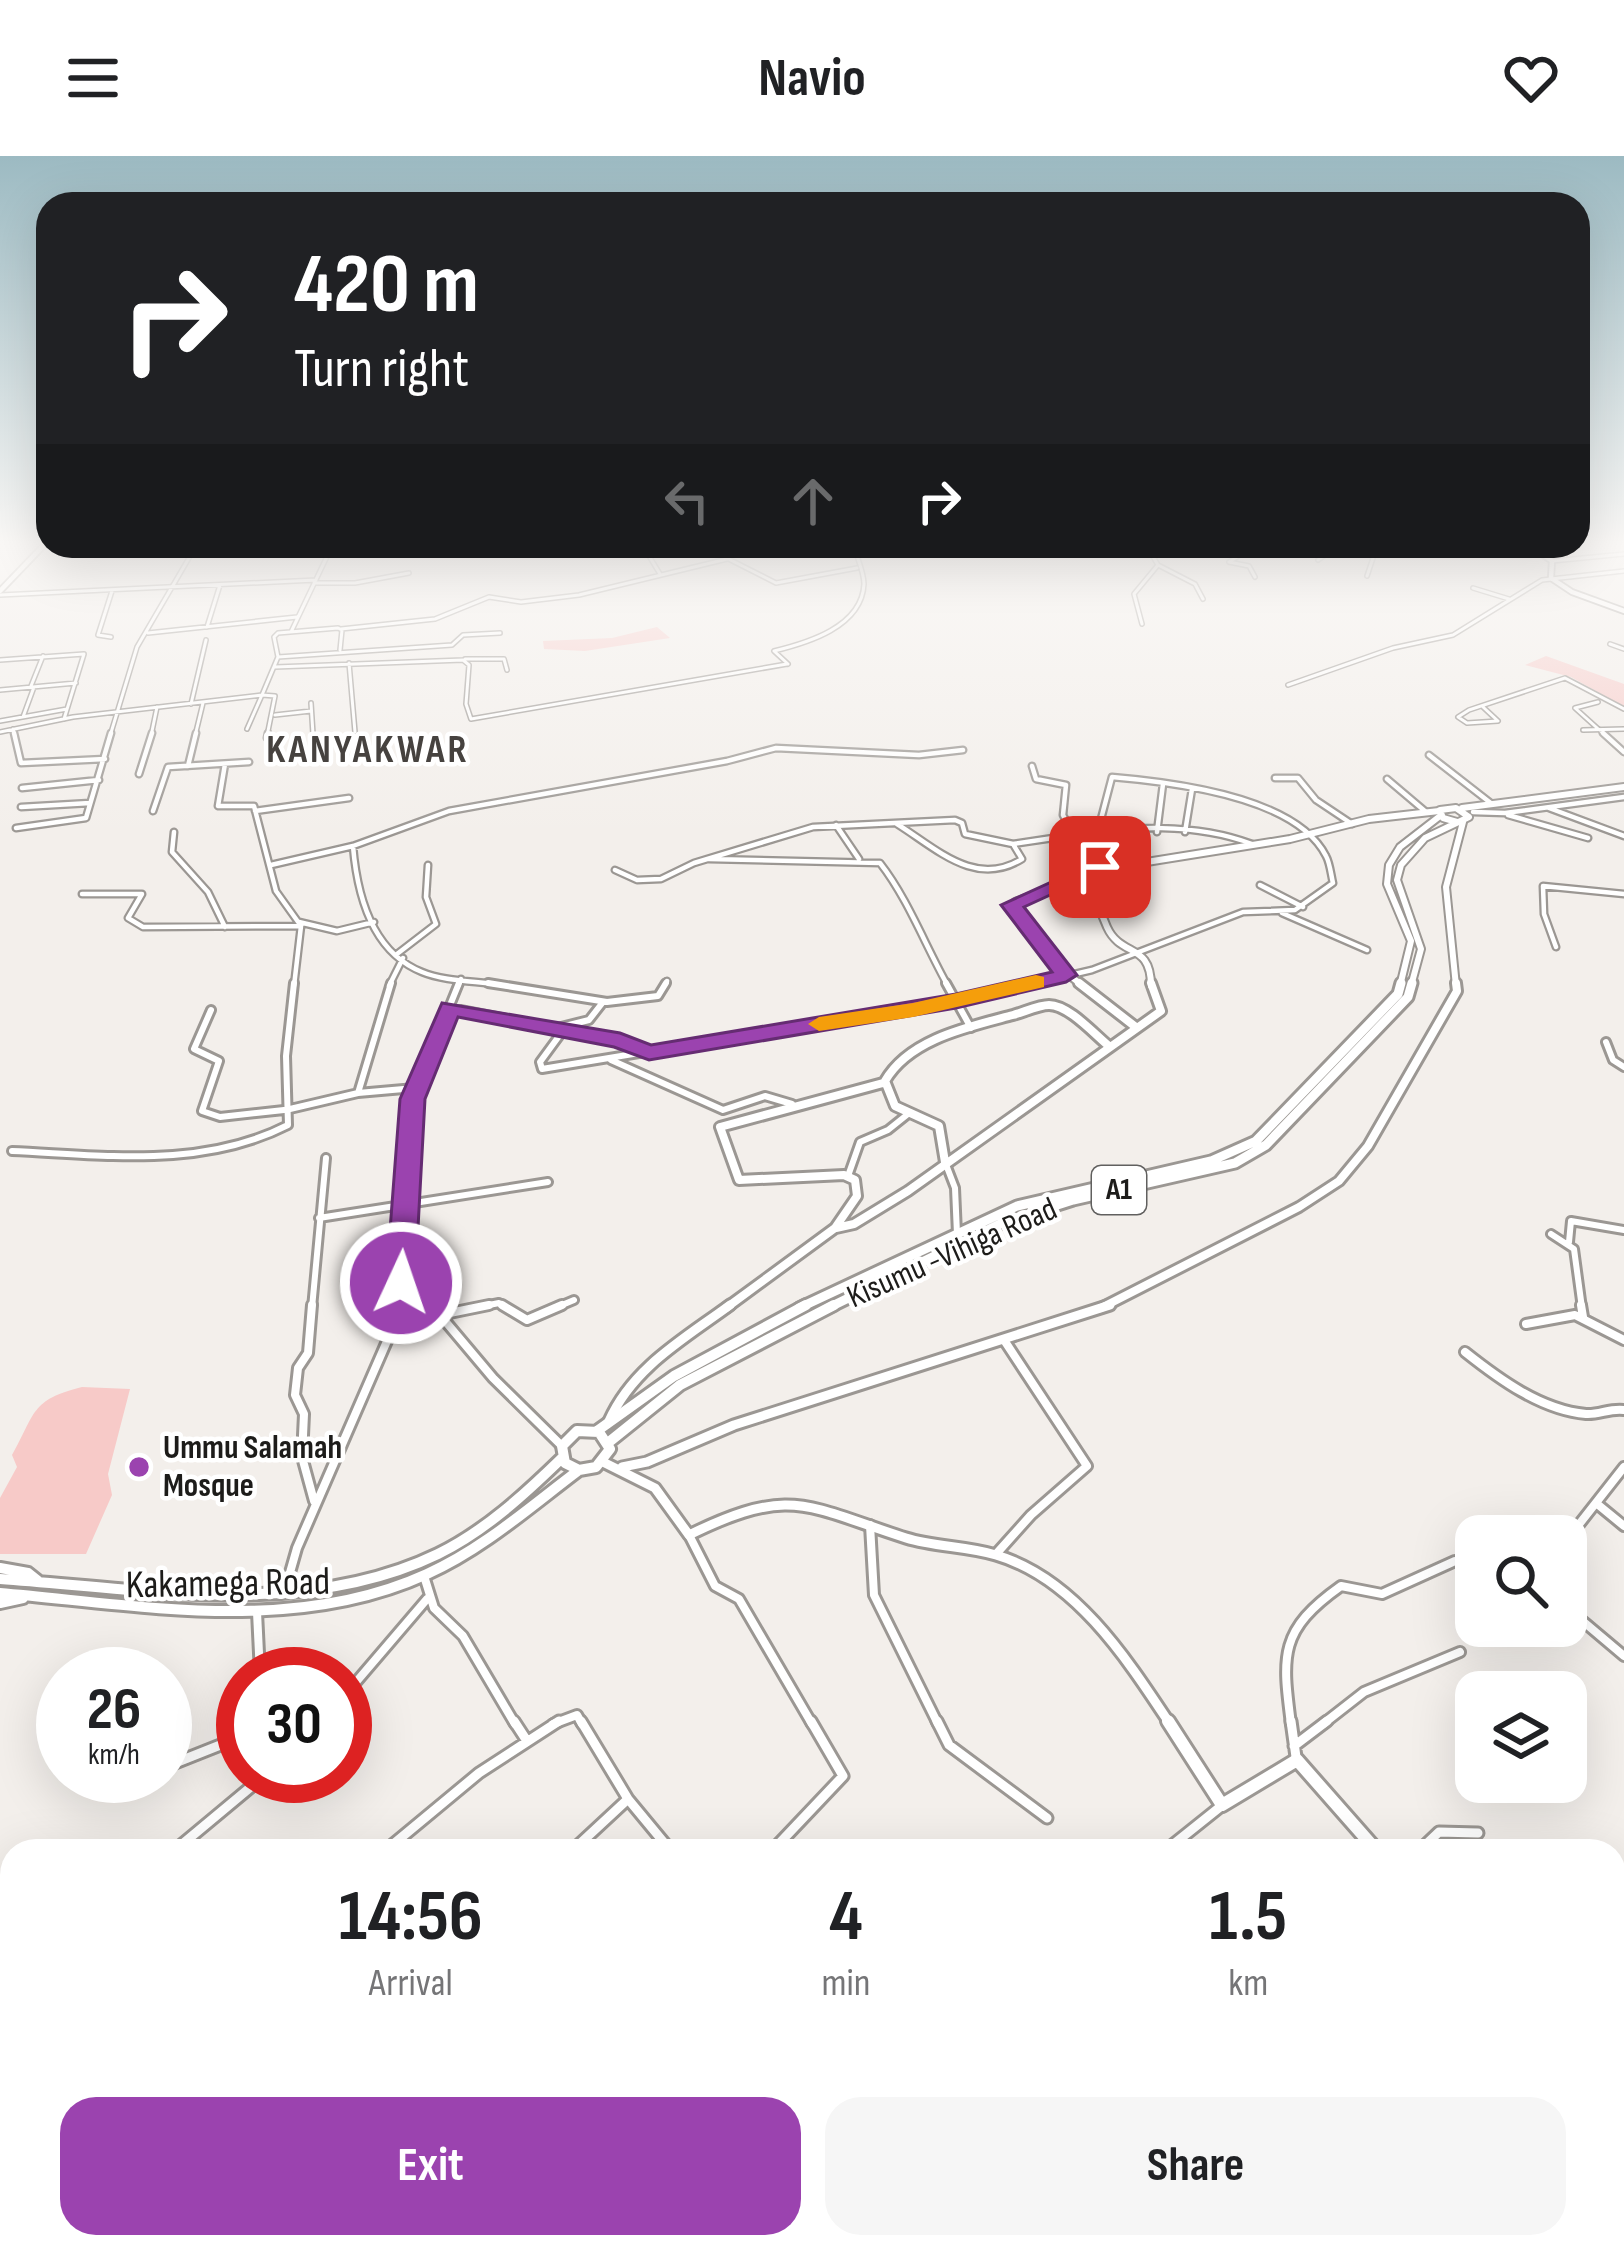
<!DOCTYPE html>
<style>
:root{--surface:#fff;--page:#f6f6f6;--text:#202124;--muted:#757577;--accent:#9b43af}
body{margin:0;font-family:"Sofia Sans Condensed",sans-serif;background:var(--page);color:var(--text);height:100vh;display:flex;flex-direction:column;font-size:45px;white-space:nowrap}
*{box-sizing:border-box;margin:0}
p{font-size:39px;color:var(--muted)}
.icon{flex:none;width:66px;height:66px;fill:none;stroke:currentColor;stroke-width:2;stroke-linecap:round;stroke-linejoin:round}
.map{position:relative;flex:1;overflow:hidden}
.details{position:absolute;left:0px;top:1683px;width:1626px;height:420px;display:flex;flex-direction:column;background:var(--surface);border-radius:36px 36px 0 0;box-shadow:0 12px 48px #0002}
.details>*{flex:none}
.guide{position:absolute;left:36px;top:36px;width:1554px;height:366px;border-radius:36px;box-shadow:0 12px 48px #0002;background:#202124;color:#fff;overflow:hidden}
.tools{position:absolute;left:1455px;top:1359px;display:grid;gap:24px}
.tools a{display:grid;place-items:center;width:132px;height:132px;border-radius:24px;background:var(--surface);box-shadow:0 12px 48px #0002;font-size:60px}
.speed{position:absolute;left:36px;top:1491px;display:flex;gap:24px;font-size:60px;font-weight:700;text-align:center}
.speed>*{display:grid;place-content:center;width:156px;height:156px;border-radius:50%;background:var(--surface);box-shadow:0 12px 48px #0002;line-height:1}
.speed small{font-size:30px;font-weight:400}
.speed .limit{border:18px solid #d22;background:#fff;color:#111}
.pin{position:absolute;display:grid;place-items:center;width:102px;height:102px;color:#fff;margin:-51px;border-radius:24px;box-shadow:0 6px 18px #0006}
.me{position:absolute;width:132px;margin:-66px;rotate:3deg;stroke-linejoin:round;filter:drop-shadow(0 0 9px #0008)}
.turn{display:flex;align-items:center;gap:42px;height:252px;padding:0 60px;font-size:54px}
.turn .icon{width:156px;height:156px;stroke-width:2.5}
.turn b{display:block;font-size:84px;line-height:102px}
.lanes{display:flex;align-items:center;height:114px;padding:0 60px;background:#0003;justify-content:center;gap:60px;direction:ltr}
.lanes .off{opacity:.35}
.eta{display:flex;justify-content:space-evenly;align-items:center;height:204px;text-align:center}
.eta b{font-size:72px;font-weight:700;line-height:84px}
.button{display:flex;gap:24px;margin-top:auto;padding:24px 60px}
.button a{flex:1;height:138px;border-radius:36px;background:var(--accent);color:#fff;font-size:48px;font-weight:700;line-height:138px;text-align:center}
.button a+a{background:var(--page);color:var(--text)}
header{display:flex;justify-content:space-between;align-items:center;height:156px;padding:0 60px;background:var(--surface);font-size:54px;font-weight:700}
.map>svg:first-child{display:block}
.green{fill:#f7cac8}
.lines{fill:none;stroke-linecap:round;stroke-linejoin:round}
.minor-far4-casing{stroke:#9b9793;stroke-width:6}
.minor-far3-casing{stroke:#9b9793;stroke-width:9}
.minor-far2-casing{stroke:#9b9793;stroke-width:12}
.minor-far1-casing{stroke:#9b9793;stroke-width:14}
.minor-casing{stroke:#9b9793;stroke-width:15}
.tertiary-far4-casing{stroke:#9b9793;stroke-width:8}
.tertiary-far3-casing{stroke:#9b9793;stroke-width:10}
.tertiary-far2-casing{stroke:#9b9793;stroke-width:14}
.tertiary-far1-casing{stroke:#9b9793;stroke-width:15}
.tertiary-casing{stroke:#9b9793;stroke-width:18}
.secondary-casing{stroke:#9b9793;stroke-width:8}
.trunk-far2-casing{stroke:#9b9793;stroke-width:10}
.trunk-far1-casing{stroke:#9b9793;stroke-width:15}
.trunk-casing{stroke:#9b9793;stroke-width:16}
.minor-far4{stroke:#fff;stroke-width:3}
.minor-far3{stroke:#fff;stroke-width:4.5}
.minor-far2{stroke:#fff;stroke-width:6}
.minor-far1{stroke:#fff;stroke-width:8}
.minor{stroke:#fff;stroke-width:9}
.tertiary-far4{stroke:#fff;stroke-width:4.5}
.tertiary-far3{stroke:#fff;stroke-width:6}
.tertiary-far2{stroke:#fff;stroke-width:8}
.tertiary-far1{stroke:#fff;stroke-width:9}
.tertiary{stroke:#fff;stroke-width:12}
.secondary{stroke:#fff;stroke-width:4.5}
.trunk-far2{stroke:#fff;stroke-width:6}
.trunk-far1{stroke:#fff;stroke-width:9}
.trunk{stroke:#fff;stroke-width:10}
.route{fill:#9b43af;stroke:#652c72;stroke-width:3}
.slow{fill:#f59e0b}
.poi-dot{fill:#9b43af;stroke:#fff;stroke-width:4.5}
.labels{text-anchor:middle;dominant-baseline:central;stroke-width:9;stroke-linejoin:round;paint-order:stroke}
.shield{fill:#fff;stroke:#61605f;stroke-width:3}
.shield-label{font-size:30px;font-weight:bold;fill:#1d1c1a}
.street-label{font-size:33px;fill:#1d1c1a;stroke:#fff}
.poi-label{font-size:33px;font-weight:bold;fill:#1d1c1a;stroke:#fff;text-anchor:start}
.far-district-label{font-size:39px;font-weight:bold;letter-spacing:3px;fill:#46423f;stroke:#fff}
.near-street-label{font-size:39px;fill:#1d1c1a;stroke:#fff}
</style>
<header><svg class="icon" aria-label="menu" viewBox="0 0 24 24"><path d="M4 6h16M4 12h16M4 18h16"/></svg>Navio<svg class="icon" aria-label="heart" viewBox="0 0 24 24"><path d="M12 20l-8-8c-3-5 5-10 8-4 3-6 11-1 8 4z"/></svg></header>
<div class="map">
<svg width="1624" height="2103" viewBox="0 0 1624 2103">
<rect width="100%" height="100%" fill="#f3efeb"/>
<!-- green -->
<path class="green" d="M 657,471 L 670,482 L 585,495 L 544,493 L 543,485 L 612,482 Z
M 1546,500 L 1624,528 L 1624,551 L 1571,521 L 1525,509 Z
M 82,1231 L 130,1233 L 108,1318 L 112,1339 L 86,1398 L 0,1398 L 0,1342 L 17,1311 L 12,1299 C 36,1257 30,1244 82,1231 Z"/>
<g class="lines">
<defs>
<path id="minor-far4" d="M 1593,385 L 1624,385
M 643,390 L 660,418
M 703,390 L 776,427 L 857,412
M 1528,393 L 1540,390
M 1318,404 L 1338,390
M 1552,405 L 1624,398
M 1229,406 L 1249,410 L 1255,421
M 1229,406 L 1245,396 L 1244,390
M 1158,409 L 1195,428 L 1203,443
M 1367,420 L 1377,390
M 314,427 L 355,427 L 409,417
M 1473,432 L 1509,443
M 0,439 L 316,424
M 1142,468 L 1134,438 L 1158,409 L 1152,399 L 1169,390
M 207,471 L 220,429
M 341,473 L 435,463 L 489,441 L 521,446 L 579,439 L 727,403
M 291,476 L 332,390
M 148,477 L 297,461
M 111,481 L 98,479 L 112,435
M 1610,488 L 1624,493
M 278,501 L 452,489 L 463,479 L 500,477
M 465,503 L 504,503 L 507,514
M 0,504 L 84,498 L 64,563
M 349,507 L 355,576
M 788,508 L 774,495 C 807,487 862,471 864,428 C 864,416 857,402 854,390
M 275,511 L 463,504 L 469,509 L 466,548 L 471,563 L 787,508
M 1288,529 L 1393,492 L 1453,479 L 1542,424 L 1624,415
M 31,530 L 43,500
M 0,534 L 76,527
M 1598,546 L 1575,552 L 1606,580
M 311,547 L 313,578
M 191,548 L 206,484
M 1483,551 L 1498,565 L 1467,567 L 1458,561 L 1469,554 L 1565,522 L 1624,553
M 275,559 L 311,555
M 23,561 L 34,531
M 0,565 L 67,553
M 13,573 L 15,580
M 247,573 L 262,539 L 275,540 L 267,580
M 1583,574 L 1624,573
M 0,576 L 73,561 L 262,539 L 278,501 L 274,481 L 278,477 L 338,472 L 342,474 L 340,494
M 110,580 L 137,491 L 196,390
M 151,580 L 157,551
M 195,580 L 203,547"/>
<path id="minor-far3" d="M 14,577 L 21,607 L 105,603
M 1603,577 L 1624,596
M 267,582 L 268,577
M 1429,599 L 1492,648
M 225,608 L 218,650 L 254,650 L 276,735 L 301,770 L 294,830
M 188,610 L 196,577
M 139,618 L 152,577
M 1275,622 L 1298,622 L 1316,644 L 1352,668
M 1387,623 L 1426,656
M 22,632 L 99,624
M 21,651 L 90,647
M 1549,652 L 1624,680
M 153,655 L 168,611 L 249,606
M 255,655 L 349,642
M 1473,656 L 1505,657 L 1624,641
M 1508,659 L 1588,682
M 897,668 C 937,693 975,732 1022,703 L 1013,688 L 1073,679 L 1063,659 L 1066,629 L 1036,623 L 1032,610
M 836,669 L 859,703
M 16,672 L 86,662 L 111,577
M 174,676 L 172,696 L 208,736 L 225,771
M 1157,676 L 1163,628
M 1185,676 L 1192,633
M 353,690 C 357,738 372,796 422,816 C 446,826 481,825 506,830
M 709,703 L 880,707 C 908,743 925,789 948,830
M 271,709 L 353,690 L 449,655 L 727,605 L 776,592 L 919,599 L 963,594
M 1103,713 L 1068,691 L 1070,681 C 1127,669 1197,667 1252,688
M 615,714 L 637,724 L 661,723 L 694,707 L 813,671 L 955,664 L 962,667 L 965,678 L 1013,688
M 1260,729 L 1303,751
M 82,738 L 142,738 L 128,762 L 143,771 L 301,770
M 1282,757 L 1367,794
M 299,766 L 337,775 L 374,766
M 1556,791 L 1544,758 L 1543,730 L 1624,738
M 397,798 L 436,768 L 426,741 L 428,709
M 389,830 L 403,802
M 458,830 L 461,823
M 664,830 L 667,825
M 1023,830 L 1092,814 L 1243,756 L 1295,754 L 1333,727 C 1331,719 1330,707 1326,700 C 1296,640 1171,626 1112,621 L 1101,663 L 1105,677"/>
<path id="minor-far2" d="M 488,827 L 607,846 L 658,840 L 666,827
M 450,852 L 620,885 L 645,895
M 211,854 L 194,893 L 219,905 L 202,955 L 220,961 L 284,954
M 557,872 L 589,864 L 603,846
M 971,872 L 956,845 L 1036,827
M 562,876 L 540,906 L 542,913 L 956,845 L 946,827
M 1606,886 L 1613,904 L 1624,911
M 611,904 L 723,954 L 765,940 L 792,948
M 358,937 L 391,827
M 290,953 L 358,937 L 415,932
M 12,995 C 105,999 202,1013 288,969 L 286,900 L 294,827
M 945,1006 L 955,1032 L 957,1078
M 848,1020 L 860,986 L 888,974 L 908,958
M 319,1062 L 548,1026
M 1551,1078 L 1574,1093 L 1582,1152
M 1569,1086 L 1571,1065 L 1624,1074
M 312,1152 L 326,1002
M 395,1152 L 412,943 L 459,827
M 474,1152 L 499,1147 L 507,1152
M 555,1152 L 574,1144"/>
<path id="minor-far1" d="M 312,1149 L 308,1197 L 298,1212 L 295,1239 L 304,1258 L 302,1301 L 314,1345
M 489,1149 L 440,1159 L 493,1222 L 562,1290
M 502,1149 L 527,1164 L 562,1149
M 1581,1149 L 1583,1161
M 1526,1168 L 1575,1159 L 1624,1184
M 1465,1196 C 1499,1223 1541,1254 1586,1258 C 1599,1259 1610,1252 1624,1254
M 1596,1347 L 1624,1370
M 870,1369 L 874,1439 L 938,1568
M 689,1379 L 715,1430 L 739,1443 L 812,1568
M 1566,1385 L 1624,1311
M 997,1397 L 1031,1359 L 1087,1310 L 1004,1184
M 424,1420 L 434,1452 L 463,1480 L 515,1568
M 285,1434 L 297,1392 L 394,1169 L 396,1149
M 1566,1451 L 1624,1500
M 257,1456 L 260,1518
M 345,1539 L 427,1443
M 553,1568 L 577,1559 L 582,1568
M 1291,1568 C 1282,1499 1279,1474 1341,1430 L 1382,1438 L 1455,1405 L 1476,1408
M 1323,1568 L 1364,1536 L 1460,1496"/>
<path id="minor" d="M 514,1565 L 527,1585
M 581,1565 L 628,1643 L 671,1695
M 937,1565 L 949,1589 L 1047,1662
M 1291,1565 L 1296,1601
M 1294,1590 L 1327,1565
M 165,1611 L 243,1580
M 133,1624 L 142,1620
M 174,1695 L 264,1620
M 385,1695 L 479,1617 L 559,1565
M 572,1695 L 628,1643
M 772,1695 L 843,1620 L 811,1565
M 1165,1695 L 1220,1651
M 1419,1695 L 1439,1676 L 1478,1677
M 0,1832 L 12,1822
M 0,2003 L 12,1992
M 272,2091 L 278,2103
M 661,2091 L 669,2103
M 905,2091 L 917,2103
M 286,2103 L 300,2091
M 767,2103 L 780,2091"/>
<path id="tertiary-far4" d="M 1400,390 L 1539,396 L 1552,405 L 1551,422 L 1572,436 L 1624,455"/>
<path id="tertiary-far3" d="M 1083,719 C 1105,744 1095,747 1107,771 C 1121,802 1151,786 1151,830
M 1066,819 L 1013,755 L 1015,746 L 1103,713 L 1290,683 L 1369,663 L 1439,655
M 1069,819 L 1083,830
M 1456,830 L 1446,731 L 1463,666"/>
<path id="tertiary-far2" d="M 1079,827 L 1137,872
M 945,1006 L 939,970 L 895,950 L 885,925 C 909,883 968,871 1013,859 C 1024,856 1039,849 1049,849 C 1069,849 1095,879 1110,891
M 836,1072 L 854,1068 L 908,1035 L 1161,855 L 1151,827
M 726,1152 L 835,1072 L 857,1040 L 855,1024 L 844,1019 L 739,1024 L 720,971 L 883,927
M 1101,1152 L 1299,1051 L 1339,1025 L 1368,990 L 1457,835 L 1456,827"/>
<path id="tertiary-far1" d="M 609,1265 C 633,1211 684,1183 730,1149
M 603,1306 L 655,1332 L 689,1379 C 791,1329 806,1350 906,1382 C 935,1391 966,1390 996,1399 C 1075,1422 1127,1503 1170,1568
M 622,1311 L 647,1306 L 734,1269 L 1110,1149"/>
<path id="tertiary" d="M 1168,1565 L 1222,1649 L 1297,1604 L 1377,1695
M 1614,1988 L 1624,2001"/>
<path id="secondary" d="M 0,435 L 48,385"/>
<path id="trunk-far2" d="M 1462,652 L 1624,631
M 1400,830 L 1411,785 L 1387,728 L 1389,709 L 1400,691 L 1440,660
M 1411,830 L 1421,793 L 1397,724 L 1401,709 L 1425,682 L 1469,661 L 1456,652 L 1440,654 L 1443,662 L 1457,666"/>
<path id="trunk-far1" d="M 799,1152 L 1017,1050 L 1211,1005 L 1256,985 L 1398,838 L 1401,827
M 828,1152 L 1004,1066 L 1073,1044 L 1235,1007 L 1266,989 L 1408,841 L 1412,827"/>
<path id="trunk" d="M 577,1275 L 599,1276 L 610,1293 L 596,1311 L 579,1314 L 565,1307 L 562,1290 Z
M 597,1275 L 674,1220 L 806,1149
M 609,1286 L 680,1229 L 834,1149
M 0,1412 L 28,1417 L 38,1425
M 0,1423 C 143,1433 304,1463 438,1398 C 485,1375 525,1338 562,1302
M 0,1437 C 141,1449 294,1479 427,1418 C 483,1393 531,1350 579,1314
M 0,1447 L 23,1442"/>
</defs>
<!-- minor-far4 casing -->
<use href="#minor-far4" class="minor-far4-casing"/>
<!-- minor-far3 casing -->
<use href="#minor-far3" class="minor-far3-casing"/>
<!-- minor-far2 casing -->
<use href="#minor-far2" class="minor-far2-casing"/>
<!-- minor-far1 casing -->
<use href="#minor-far1" class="minor-far1-casing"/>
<!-- minor casing -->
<use href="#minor" class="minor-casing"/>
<!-- tertiary-far4 casing -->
<use href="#tertiary-far4" class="tertiary-far4-casing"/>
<!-- tertiary-far3 casing -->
<use href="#tertiary-far3" class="tertiary-far3-casing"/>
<!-- tertiary-far2 casing -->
<use href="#tertiary-far2" class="tertiary-far2-casing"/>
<!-- tertiary-far1 casing -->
<use href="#tertiary-far1" class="tertiary-far1-casing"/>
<!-- tertiary casing -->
<use href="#tertiary" class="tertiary-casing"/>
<!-- secondary casing -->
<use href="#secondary" class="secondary-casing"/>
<!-- trunk-far2 casing -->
<use href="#trunk-far2" class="trunk-far2-casing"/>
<!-- trunk-far1 casing -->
<use href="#trunk-far1" class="trunk-far1-casing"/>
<!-- trunk casing -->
<use href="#trunk" class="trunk-casing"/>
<!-- minor-far4 -->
<use href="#minor-far4" class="minor-far4"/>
<!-- minor-far3 -->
<use href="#minor-far3" class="minor-far3"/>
<!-- minor-far2 -->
<use href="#minor-far2" class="minor-far2"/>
<!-- minor-far1 -->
<use href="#minor-far1" class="minor-far1"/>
<!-- minor -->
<use href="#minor" class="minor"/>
<!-- tertiary-far4 -->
<use href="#tertiary-far4" class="tertiary-far4"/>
<!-- tertiary-far3 -->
<use href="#tertiary-far3" class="tertiary-far3"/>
<!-- tertiary-far2 -->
<use href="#tertiary-far2" class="tertiary-far2"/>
<!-- tertiary-far1 -->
<use href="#tertiary-far1" class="tertiary-far1"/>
<!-- tertiary -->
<use href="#tertiary" class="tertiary"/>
<!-- secondary -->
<use href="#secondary" class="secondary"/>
<!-- trunk-far2 -->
<use href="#trunk-far2" class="trunk-far2"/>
<!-- trunk-far1 -->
<use href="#trunk-far1" class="trunk-far1"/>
<!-- trunk -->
<use href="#trunk" class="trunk"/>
</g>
<!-- sky -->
<linearGradient id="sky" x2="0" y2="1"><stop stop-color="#9cbac2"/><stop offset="0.57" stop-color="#faf8f6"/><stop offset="1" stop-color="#faf8f6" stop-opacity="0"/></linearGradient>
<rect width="1624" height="679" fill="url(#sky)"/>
<!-- route -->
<path class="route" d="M 1093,707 L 1111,711 L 1024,751 L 1077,819 L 1066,826 L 956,852 L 649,904 L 614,891 L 458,861 L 425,943 L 415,1127 L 411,1134 L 391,1134 L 386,1127 L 400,943 L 442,847 L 620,877 L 651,889 L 956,838 L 1052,816 L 1001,749 Z"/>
<!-- slow -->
<path class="slow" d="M 1036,819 L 1044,821 L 1044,831 L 913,861 L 819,875 L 808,868 L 819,861 L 913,847 Z"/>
<!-- markers -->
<circle class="poi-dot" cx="139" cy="1311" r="12"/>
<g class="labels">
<!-- shield labels -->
<rect class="shield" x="1092" y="1010" width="54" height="48" rx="9"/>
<g class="shield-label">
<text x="1119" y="1034">A1</text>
</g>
<!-- street labels -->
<g class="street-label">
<text transform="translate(952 1097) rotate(-24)">Kisumu -Vihiga Road</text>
</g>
<!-- poi labels -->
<g class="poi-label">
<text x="163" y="1292">Ummu Salamah<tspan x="163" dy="38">Mosque</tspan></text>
</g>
<!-- far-district labels -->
<g class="far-district-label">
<text x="368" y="594">KANYAKWAR</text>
</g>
<!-- near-street labels -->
<g class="near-street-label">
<text transform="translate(228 1428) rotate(-1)">Kakamega Road</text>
</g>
</g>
</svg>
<div class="tools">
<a><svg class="icon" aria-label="search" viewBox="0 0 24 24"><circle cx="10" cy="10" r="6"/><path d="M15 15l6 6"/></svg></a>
<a><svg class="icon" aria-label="layers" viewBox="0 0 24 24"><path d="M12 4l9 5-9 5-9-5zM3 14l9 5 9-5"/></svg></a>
</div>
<div class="speed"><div>26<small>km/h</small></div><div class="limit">30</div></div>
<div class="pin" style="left:1100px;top:711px;background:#d93025"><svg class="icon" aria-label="arrive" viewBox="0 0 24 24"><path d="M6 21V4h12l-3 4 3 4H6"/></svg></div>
<svg class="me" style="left:401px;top:1127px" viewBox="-20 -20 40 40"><circle r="17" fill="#9b43af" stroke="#fff" stroke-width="3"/><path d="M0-11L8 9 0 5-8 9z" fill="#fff"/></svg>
<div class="guide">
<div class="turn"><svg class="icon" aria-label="right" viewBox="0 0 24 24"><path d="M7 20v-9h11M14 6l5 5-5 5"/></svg><div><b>420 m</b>Turn right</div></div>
<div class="lanes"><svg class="icon off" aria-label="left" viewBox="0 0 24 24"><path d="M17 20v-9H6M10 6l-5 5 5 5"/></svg><svg class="icon off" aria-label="ahead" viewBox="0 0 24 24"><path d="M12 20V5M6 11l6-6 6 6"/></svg><svg class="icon" aria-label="right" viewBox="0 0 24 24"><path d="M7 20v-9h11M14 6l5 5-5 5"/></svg></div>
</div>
<section class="details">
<div class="eta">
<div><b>14:56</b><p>Arrival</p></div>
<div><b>4</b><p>min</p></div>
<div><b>1.5</b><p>km</p></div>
</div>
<div class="button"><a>Exit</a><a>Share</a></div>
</section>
</div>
